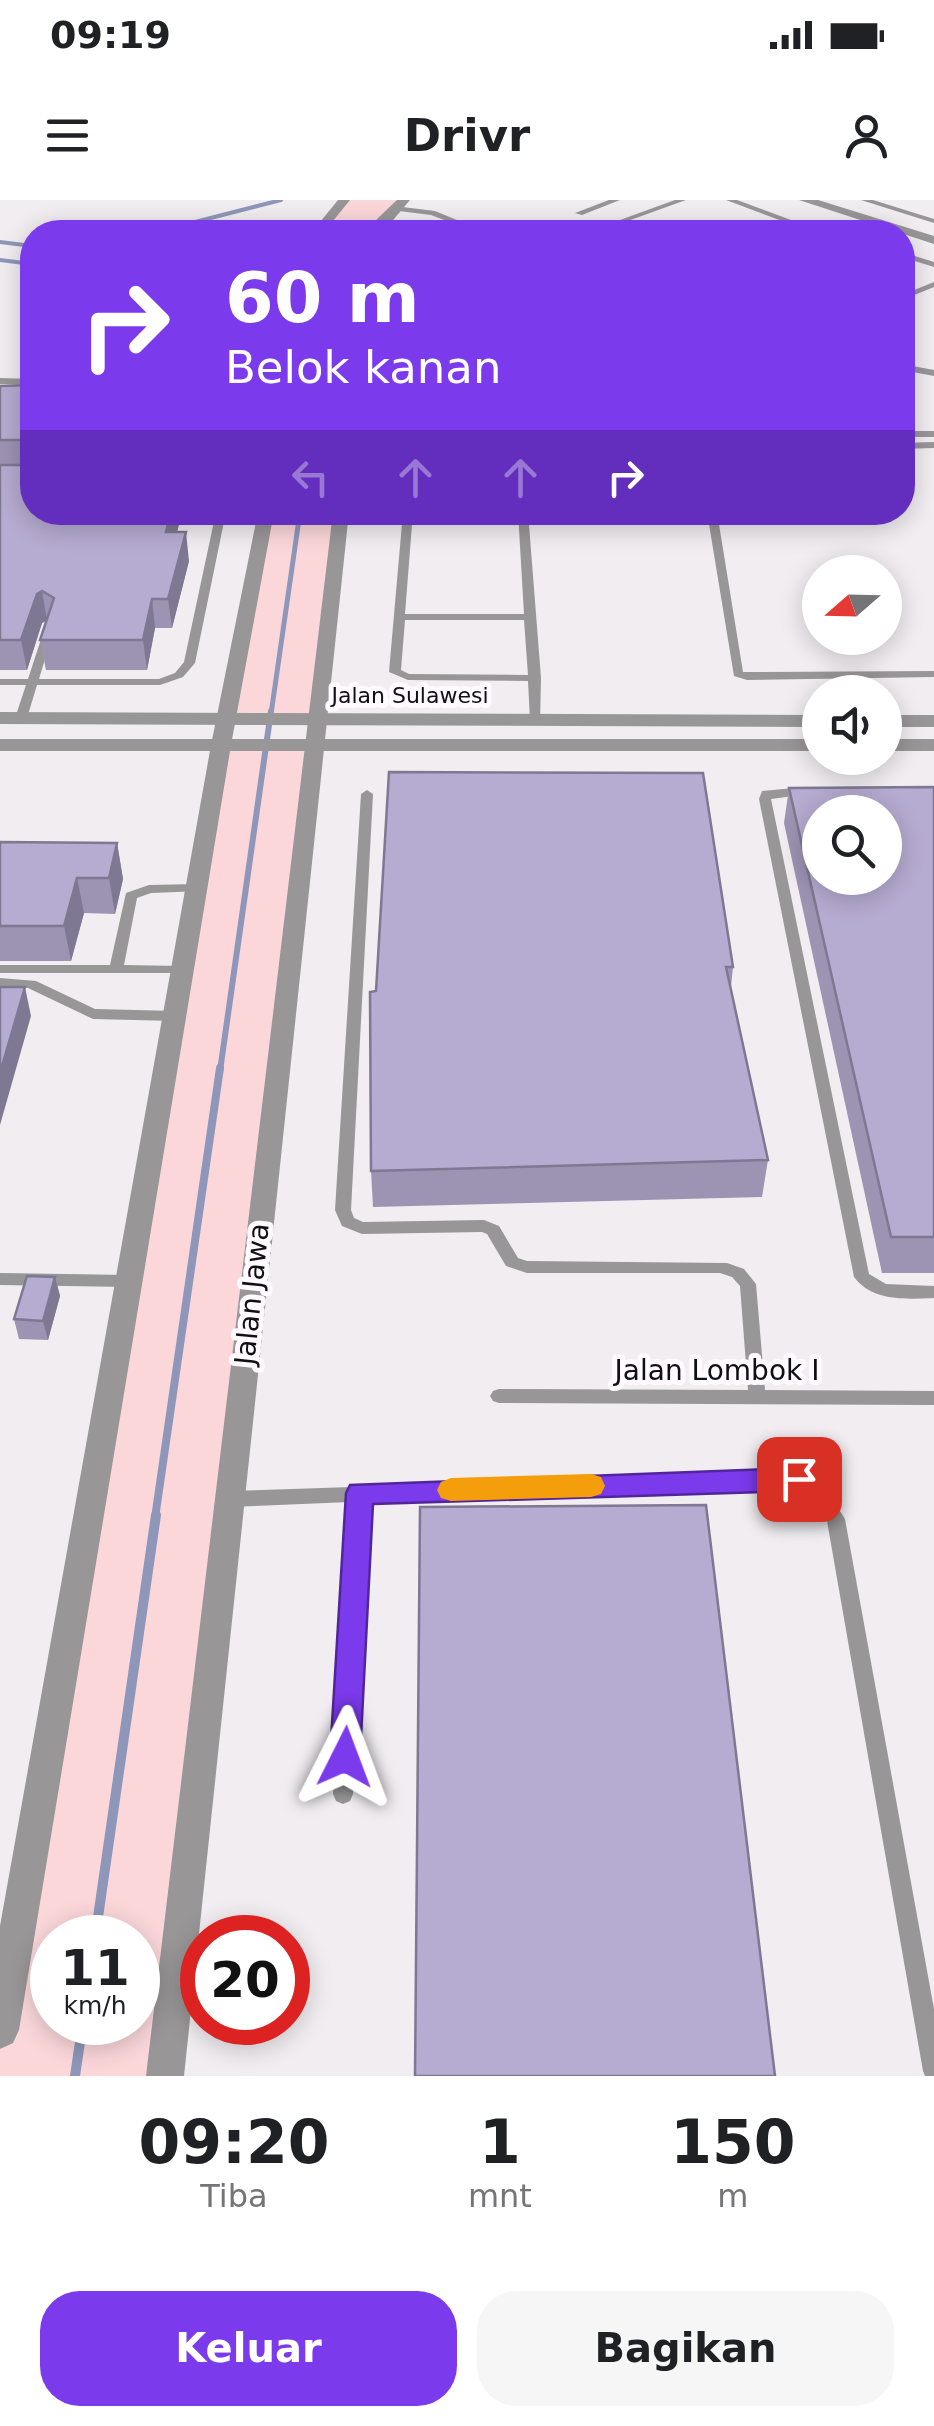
<!DOCTYPE html>
<html lang="id">
<style>
:root{--surface:#fff;--page:#f6f6f6;--text:#202124;--muted:#757577;--accent:#7c3aed}
body{margin:0;font-family:"DejaVu Sans",sans-serif;background:var(--page);color:var(--text);height:100vh;display:flex;flex-direction:column;font-size:38px;white-space:nowrap}
*{box-sizing:border-box;margin:0}
p{font-size:32px;color:var(--muted)}
.icon{flex:none;width:55px;height:55px;fill:none;stroke:currentColor;stroke-width:2;stroke-linecap:round;stroke-linejoin:round}
.map{position:relative;height:1876px;overflow:hidden}
.sheet{display:flex;flex-direction:column;background:var(--surface);flex:1}
.sheet>*{flex:none}
.banner{position:absolute;left:20px;top:20px;width:895px;height:305px;border-radius:40px;box-shadow:0 5px 25px #0003;background:#7c3aed;color:#fff;overflow:hidden}
.needle{width:65px;rotate:250deg}
.tools{position:absolute;left:802px;top:355px;display:grid;gap:20px}
.tools a{display:grid;place-items:center;width:100px;height:100px;border-radius:50%;background:var(--surface);box-shadow:0 5px 25px #0003;font-size:50px}
.speed{position:absolute;left:30px;top:1715px;display:flex;gap:20px;font-size:50px;font-weight:700;text-align:center}
.speed>*{display:grid;place-content:center;width:130px;height:130px;border-radius:50%;background:var(--surface);box-shadow:0 5px 25px #0003;line-height:1}
.speed small{font-size:25px;font-weight:400}
.speed .limit{border:15px solid #d22;background:#fff;color:#111}
.pin{position:absolute;display:grid;place-items:center;width:85px;height:85px;color:#fff;margin:-42px;border-radius:20px;box-shadow:0 5px 15px #0006}
.me{position:absolute;width:110px;margin:-55px;rotate:3deg;stroke-linejoin:round;filter:drop-shadow(0 0 8px #0008)}
.turn{display:flex;align-items:center;gap:35px;height:210px;padding:0 40px;font-size:45px}
.turn .icon{width:130px;height:130px;stroke-width:2.5}
.turn b{display:block;font-size:70px;line-height:85px}
.lanes{display:flex;align-items:center;height:95px;padding:0 40px;background:#0003;justify-content:center;gap:50px;direction:ltr}
.lanes .off{opacity:.35}
.eta{display:flex;justify-content:space-evenly;align-items:center;height:170px;text-align:center}
.eta b{font-size:60px;font-weight:800;line-height:70px}
.cta{display:flex;gap:20px;margin-top:auto;padding:20px 40px}
.cta a{flex:1;height:115px;border-radius:40px;background:var(--accent);color:#fff;font-size:40px;font-weight:800;line-height:115px;text-align:center}
.cta a+a{background:var(--page);color:var(--text)}
.status{display:flex;justify-content:space-between;align-items:center;height:70px;padding:0 50px;background:var(--surface);direction:ltr}
.status svg{height:28px;fill:currentColor}
header{display:flex;justify-content:space-between;align-items:center;height:130px;padding:0 40px;background:var(--surface);font-size:45px;font-weight:800}
.map>svg:first-child{display:block}
.green{fill:#fbd7da;fill-rule:evenodd}
.lines{fill:none;stroke-linecap:round;stroke-linejoin:round}
.stream-far4{stroke:#8e97ba;stroke-width:4}
.stream-far3{stroke:#8e97ba;stroke-width:5}
.stream-far2{stroke:#8e97ba;stroke-width:6}
.stream-far1{stroke:#8e97ba;stroke-width:8}
.stream{stroke:#8e97ba;stroke-width:10}
.service{fill:#989697;fill-rule:evenodd}
.minor{fill:#989697;fill-rule:evenodd}
.tertiary{fill:#989697;fill-rule:evenodd}
.wall{fill:#9d93b3}
.shaded-wall{fill:#7f7892}
.building{fill:#b6abd0;stroke:#7f7892;stroke-width:2.5;fill-rule:evenodd}
.route{fill:#7c3aed;stroke:#51269a;stroke-width:2.5}
.slow{fill:#f59e0b}
.labels{text-anchor:middle;dominant-baseline:central;stroke-width:10;stroke-linejoin:round;paint-order:stroke}
.far-street-label{font-size:22px;fill:#100f11;stroke:#fefaff}
.street-label{font-size:28px;fill:#100f11;stroke:#fefaff}
</style>
<div class="status"><b>09:19</b><svg viewBox="0 0 49 12"><path d="M0 12V9h3v3zM5 12V6h3v6zM10 12V3h3v9zM15 12V0h3v12zM26 1h20v11H26zM47 4h2v5h-2z"/></svg></div>
<header><svg class="icon" aria-label="menu" viewBox="0 0 24 24"><path d="M4 6h16M4 12h16M4 18h16"/></svg>Drivr<svg class="icon" aria-label="person" viewBox="0 0 24 24"><circle cx="12" cy="8" r="4"/><path d="M4 21q1-7 8-7t8 7"/></svg></header>
<div class="map">
<svg width="934" height="1876" viewBox="0 0 934 1876">
<rect width="100%" height="100%" fill="#f1edf1"/>
<!-- green -->
<path class="green" d="M 344,0 L 404,0 L 381,22 L 377,32 L 318,32 Z
M 266,313 L 340,313 L 316,520 L 226,519 Z
M 221,545 L 313,545 L 165,1876 L 0,1876 L 0,1830 ZM 52,1738 L 138,1738 L 138,1822 L 52,1822 Z"/>
<g class="lines">
<!-- stream-far4 -->
<path class="stream-far4" d="M 156,32 L 281,0
M 0,42 L 32,46
M 0,60 L 32,64"/>
<!-- stream-far3 -->
<path class="stream-far3" d="M 271,514 L 300,312"/>
<!-- stream-far2 -->
<path class="stream-far2" d="M 220,871 L 271,511"/>
<!-- stream-far1 -->
<path class="stream-far1" d="M 155,1318 L 220,868"/>
<!-- stream -->
<path class="stream" d="M 95,1738 L 156,1315
M 75,1876 L 83,1822"/>
<!-- service -->
<path class="service" d="M 609,0 L 620,0 L 582,15 L 575,13 Z
M 675,0 L 686,0 L 597,32 L 587,32 Z
M 726,0 L 737,0 L 810,27 L 803,29 Z
M 861,0 L 873,0 L 934,19 L 934,23 Z
M 394,6 L 435,11 L 486,32 L 476,32 L 431,15 L 391,10 Z
M 868,19 L 875,21 L 849,32 L 839,32 Z
M 902,52 L 934,62 L 934,67 L 902,57 Z
M 934,82 L 934,87 L 902,100 L 902,95 Z
M 902,164 L 934,170 L 934,176 L 902,170 Z
M 0,178 L 32,179 L 32,185 L 0,184 Z
M 902,231 L 934,231 L 934,237 L 902,237 Z
M 934,242 L 934,248 L 902,249 L 902,243 Z
M 216,312 L 226,312 L 195,463 L 183,477 L 160,485 L 37,485 L 27,518 L 21,521 L 17,520 L 15,518 L 26,485 L 0,485 L 0,479 L 28,479 L 44,430 L 53,432 L 39,479 L 159,479 L 175,473 L 184,462 Z
M 403,312 L 413,312 L 405,414 L 524,414 L 518,312 L 528,312 L 541,478 L 540,522 L 536,523 L 530,520 L 528,481 L 408,480 L 389,472 ZM 405,420 L 524,420 L 528,475 L 409,474 L 401,470 Z
M 707,312 L 717,312 L 743,472 L 934,471 L 934,477 L 747,480 L 734,476 Z
M 885,497 L 891,500 L 897,521 L 895,523 L 891,524 L 885,521 Z
M 805,587 L 809,588 L 809,594 L 771,599 L 869,1074 L 886,1084 L 934,1086 L 934,1098 C 906,1099 873,1102 854,1077 L 759,599 L 762,591 Z
M 367,590 L 373,594 L 351,1010 L 354,1018 L 363,1022 L 484,1020 L 499,1026 L 518,1058 L 527,1061 L 727,1063 L 744,1069 L 756,1084 L 765,1190 L 934,1191 L 934,1205 L 499,1203 L 493,1201 L 490,1196 L 493,1191 L 499,1189 L 748,1190 L 740,1086 L 732,1077 L 720,1073 L 527,1073 L 506,1066 L 487,1034 L 482,1032 L 362,1034 L 342,1026 L 335,1010 L 361,594 Z
M 197,684 L 203,688 L 202,691 L 151,693 L 137,698 L 124,765 L 182,766 L 187,767 L 189,770 L 187,773 L 0,773 L 0,765 L 110,765 L 126,693 L 149,685 Z
M 0,778 L 36,781 L 95,809 L 175,811 L 182,816 L 175,821 L 93,819 L 28,788 L 0,786 Z
M 0,1073 L 129,1075 L 135,1077 L 137,1081 L 135,1085 L 129,1087 L 0,1085 Z
M 799,1272 L 828,1292 L 845,1319 L 934,1809 L 934,1876 L 925,1876 L 923,1871 L 827,1321 L 816,1302 L 796,1287 L 368,1302 L 353,1594 L 350,1601 L 343,1604 L 336,1601 L 333,1594 L 350,1302 L 230,1307 L 224,1304 L 221,1299 L 224,1294 L 230,1291 Z"/>
<!-- minor -->
<path class="minor" d="M 799,0 L 818,0 L 934,36 L 934,44 Z
M 0,512 L 820,515 L 820,527 L 0,524 Z
M 885,515 L 934,515 L 934,527 L 885,527 Z
M 0,539 L 820,539 L 820,551 L 0,551 Z
M 885,539 L 934,539 L 934,551 L 885,551 Z"/>
<!-- tertiary -->
<path class="tertiary" d="M 338,0 L 350,0 L 324,32 L 312,32 Z
M 397,0 L 410,0 L 383,32 L 371,32 L 377,19 Z
M 258,312 L 274,312 L 231,545 L 19,1830 L 13,1843 L 0,1849 L 0,1726 L 211,545 Z
M 333,312 L 349,312 L 184,1876 L 146,1876 Z"/>
</g>
<!-- wall -->
<path class="wall" d="M 32,185 L 32,312 L 182,312 L 177,332 L 189,361 L 172,428 L 155,428 L 147,470 L 46,470 L 40,440 L 46,421 L 42,423 L 27,470 L 0,470 L 0,186 Z
M 934,587 L 934,1073 L 882,1073 L 784,623 L 789,588 Z
M 0,642 L 117,643 L 123,679 L 115,714 L 84,713 L 71,761 L 0,761 Z
M 733,767 L 731,787 L 768,960 L 762,997 L 373,1007 L 371,971 L 370,792 Z
M 55,1077 L 60,1096 L 48,1140 L 19,1139 L 14,1119 Z"/>
<!-- shaded-wall -->
<path class="shaded-wall" d="M 171,312 L 182,312 L 170,361 L 166,332 Z
M 186,332 L 189,361 L 172,428 L 168,399 Z
M 42,391 L 47,420 L 42,423 L 27,470 L 21,440 L 37,394 Z
M 152,399 L 155,428 L 147,470 L 143,440 Z
M 117,643 L 123,679 L 115,714 L 109,678 Z
M 77,678 L 84,713 L 71,761 L 64,726 Z
M 25,787 L 31,816 L 0,925 L 0,873 Z
M 55,1077 L 60,1096 L 48,1140 L 43,1121 Z"/>
<!-- building -->
<path class="building" d="M 32,185 L 32,312 L 171,312 L 166,332 L 186,332 L 168,399 L 152,399 L 143,440 L 40,440 L 54,398 L 42,391 L 37,394 L 21,440 L 0,440 L 0,265 L 27,265 L 31,261 L 31,244 L 27,240 L 0,240 L 0,186 Z
M 389,572 L 703,573 L 733,767 L 726,767 L 768,960 L 371,971 L 370,792 L 376,791 Z
M 934,587 L 934,1037 L 891,1037 L 789,588 ZM 820,612 L 885,612 L 885,678 L 820,678 Z
M 0,642 L 117,643 L 109,678 L 77,678 L 64,726 L 0,726 Z
M 0,787 L 25,787 L 0,873 Z
M 27,1076 L 55,1077 L 43,1121 L 14,1119 Z
M 706,1305 L 775,1876 L 415,1876 L 420,1307 Z"/>
<!-- route -->
<path class="route" d="M 799,1268 L 809,1271 L 813,1279 L 809,1287 L 799,1291 L 373,1304 L 360,1557 L 356,1567 L 345,1571 L 335,1567 L 330,1557 L 346,1293 L 350,1285 Z"/>
<!-- slow -->
<path class="slow" d="M 591,1274 L 601,1277 L 605,1286 L 601,1294 L 591,1297 L 451,1301 L 441,1298 L 437,1290 L 441,1282 L 451,1278 Z"/>
<g class="labels">
<!-- far-street labels -->
<g class="far-street-label">
<text x="410" y="495">Jalan Sulawesi</text>
</g>
<!-- street labels -->
<g class="street-label">
<text transform="translate(252 1094) rotate(-84)">Jalan Jawa</text>
<text x="717" y="1170">Jalan Lombok I</text>
</g>
</g>
</svg>
<div class="tools">
<a><svg class="needle" viewBox="-14 -14 28 28"><path d="M0-13l5 13h-10z" fill="#e53935"/><path d="M0 13l5-13h-10z" fill="#757577"/></svg></a>
<a><svg class="icon" aria-label="sound" viewBox="0 0 24 24"><path d="M4 9h4l5-4v14l-5-4H4zM17 9q2 3 0 6"/></svg></a>
<a><svg class="icon" aria-label="search" viewBox="0 0 24 24"><circle cx="10" cy="10" r="6"/><path d="M15 15l6 6"/></svg></a>
</div>
<div class="speed"><div>11<small>km/h</small></div><div class="limit">20</div></div>
<div class="pin" style="left:799px;top:1279px;background:#d93025"><svg class="icon" aria-label="arrive" viewBox="0 0 24 24"><path d="M6 21V4h12l-3 4 3 4H6"/></svg></div>
<svg class="me" style="left:345px;top:1557px" viewBox="-20 -20 40 40"><path d="M0-17L14 15 0 8-14 15z" fill="#7c3aed" stroke="#fff" stroke-width="4"/></svg>
<div class="banner">
<div class="turn"><svg class="icon" aria-label="right" viewBox="0 0 24 24"><path d="M7 20v-9h11M14 6l5 5-5 5"/></svg><div><b>60 m</b>Belok kanan</div></div>
<div class="lanes"><svg class="icon off" aria-label="left" viewBox="0 0 24 24"><path d="M17 20v-9H6M10 6l-5 5 5 5"/></svg><svg class="icon off" aria-label="ahead" viewBox="0 0 24 24"><path d="M12 20V5M6 11l6-6 6 6"/></svg><svg class="icon off" aria-label="ahead" viewBox="0 0 24 24"><path d="M12 20V5M6 11l6-6 6 6"/></svg><svg class="icon" aria-label="right" viewBox="0 0 24 24"><path d="M7 20v-9h11M14 6l5 5-5 5"/></svg></div>
</div>
</div>
<section class="sheet">
<div class="eta">
<div><b>09:20</b><p>Tiba</p></div>
<div><b>1</b><p>mnt</p></div>
<div><b>150</b><p>m</p></div>
</div>
<div class="cta"><a>Keluar</a><a>Bagikan</a></div>
</section>
